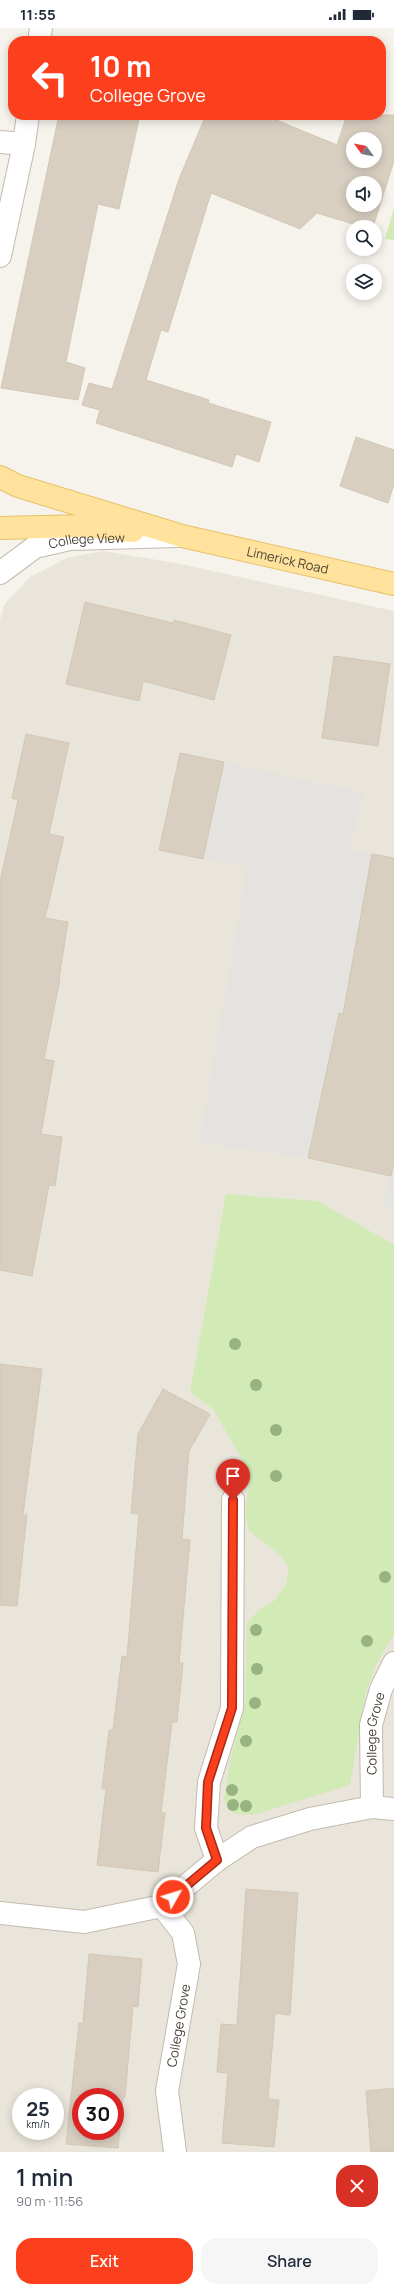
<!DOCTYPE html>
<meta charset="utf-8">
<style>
:root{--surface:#fff;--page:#f6f6f7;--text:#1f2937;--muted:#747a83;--accent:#fc3f1d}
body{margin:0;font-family:Manrope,sans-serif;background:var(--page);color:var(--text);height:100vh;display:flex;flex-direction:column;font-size:15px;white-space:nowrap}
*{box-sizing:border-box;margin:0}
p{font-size:13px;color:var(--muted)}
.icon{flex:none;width:22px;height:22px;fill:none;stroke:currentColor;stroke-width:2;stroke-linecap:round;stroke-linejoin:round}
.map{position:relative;height:2124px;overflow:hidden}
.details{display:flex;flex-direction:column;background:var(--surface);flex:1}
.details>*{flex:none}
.banner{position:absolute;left:8px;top:8px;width:378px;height:84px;border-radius:16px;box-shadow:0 2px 10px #0003;background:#fc3f1d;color:#fff;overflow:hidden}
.needle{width:26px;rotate:303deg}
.tools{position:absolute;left:346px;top:104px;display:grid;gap:8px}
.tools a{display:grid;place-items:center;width:36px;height:36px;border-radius:50%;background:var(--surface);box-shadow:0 2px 10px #0003;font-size:20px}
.speed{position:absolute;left:12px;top:2060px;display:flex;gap:8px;font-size:20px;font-weight:700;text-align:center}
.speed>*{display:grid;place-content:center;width:52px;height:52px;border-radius:50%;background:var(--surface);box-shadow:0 2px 10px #0003;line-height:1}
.speed small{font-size:10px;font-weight:400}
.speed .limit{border:6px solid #d22;background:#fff;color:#111}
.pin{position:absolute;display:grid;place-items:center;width:34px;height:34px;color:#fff;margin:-41px -17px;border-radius:50% 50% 50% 0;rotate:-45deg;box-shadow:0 0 4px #0007}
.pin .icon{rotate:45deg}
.me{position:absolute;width:44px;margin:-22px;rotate:51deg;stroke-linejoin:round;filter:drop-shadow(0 0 3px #0008)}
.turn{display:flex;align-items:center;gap:14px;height:84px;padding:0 16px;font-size:18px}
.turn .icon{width:52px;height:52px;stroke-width:2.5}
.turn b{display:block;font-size:28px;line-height:34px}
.round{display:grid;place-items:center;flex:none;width:42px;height:42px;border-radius:16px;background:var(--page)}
.summary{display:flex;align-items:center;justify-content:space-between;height:68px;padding:0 16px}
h1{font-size:24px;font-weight:600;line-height:30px}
.primary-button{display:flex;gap:8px;margin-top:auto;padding:8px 16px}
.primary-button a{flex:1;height:46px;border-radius:16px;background:var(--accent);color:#fff;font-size:16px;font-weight:600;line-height:46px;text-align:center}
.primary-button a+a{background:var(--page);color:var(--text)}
.status{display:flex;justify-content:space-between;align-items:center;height:28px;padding:0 20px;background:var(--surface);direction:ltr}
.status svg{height:11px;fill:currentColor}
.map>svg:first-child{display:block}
.residential{fill:#eae5da;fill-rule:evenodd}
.green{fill:#d2eab5}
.parking{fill:#e5e3e0}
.building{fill:#d8cfc1;stroke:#d3c7b4;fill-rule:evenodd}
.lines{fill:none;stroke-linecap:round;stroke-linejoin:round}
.minor-casing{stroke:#c2bbae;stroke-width:24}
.major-casing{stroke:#e6c16a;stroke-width:24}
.minor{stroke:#fff;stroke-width:22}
.major{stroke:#ffe39c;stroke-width:22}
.tree{fill:#97b381}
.route-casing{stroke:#a42913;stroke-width:10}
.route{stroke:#fc3f1d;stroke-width:7}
.labels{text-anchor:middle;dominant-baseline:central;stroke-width:3;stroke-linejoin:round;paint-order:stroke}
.street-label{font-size:13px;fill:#4b4439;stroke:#fff}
</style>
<div class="status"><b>11:55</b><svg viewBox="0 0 49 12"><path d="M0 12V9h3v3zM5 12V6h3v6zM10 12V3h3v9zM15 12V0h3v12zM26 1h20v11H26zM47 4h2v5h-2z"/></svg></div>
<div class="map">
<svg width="394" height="2124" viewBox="0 0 394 2124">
<rect width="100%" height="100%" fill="#f6f3ec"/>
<!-- residential -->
<path class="residential" d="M 103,523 L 176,535 L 394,583 L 394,2124 L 0,2124 L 0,592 L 4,577 L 30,549 L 67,530 ZM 21,2069 L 55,2069 L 55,2103 L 21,2103 ZM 81,2069 L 115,2069 L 115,2103 L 81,2103 Z"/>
<!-- green -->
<path class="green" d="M 394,180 L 394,212 L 385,211 Z
M 226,1166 L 318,1173 L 394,1217 L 394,1606 L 377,1635 L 366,1664 L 350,1757 L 253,1787 L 234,1786 L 224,1772 L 229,1738 L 245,1674 L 247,1595 L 258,1583 L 274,1573 L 286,1556 L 289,1540 L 279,1526 L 249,1503 L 245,1486 L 250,1445 L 213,1381 L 190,1364 Z"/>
<!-- parking -->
<path class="parking" d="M 224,734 L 364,765 L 350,822 L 372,826 L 343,986 L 308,1130 L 199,1115 L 247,839 L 203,831 Z
M 394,1126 L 394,1182 L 383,1180 Z"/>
<!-- building -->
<path class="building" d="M 59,87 L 140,87 L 119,181 L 98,176 L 66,334 L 85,340 L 78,372 L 1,360 Z
M 206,87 L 264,87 L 337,117 L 347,87 L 394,87 L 394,133 L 373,199 L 363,199 L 317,185 L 300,201 L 211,165 L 168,304 L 161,302 L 146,352 L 209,372 L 208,375 L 271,394 L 259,434 L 236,426 L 232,439 L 96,395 L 100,382 L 82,377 L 89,355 L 112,361 L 179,151 ZM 353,111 L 375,111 L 375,133 L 353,133 ZM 353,155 L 375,155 L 375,177 L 353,177 Z
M 356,409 L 394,422 L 394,456 L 388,475 L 340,458 Z
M 85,574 L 173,595 L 174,592 L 231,607 L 214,672 L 143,653 L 139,673 L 66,656 Z
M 334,628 L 390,636 L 378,718 L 322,710 Z
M 26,706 L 69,715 L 49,806 L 64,809 L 45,890 L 68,894 L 59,950 L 60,951 L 44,1031 L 54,1033 L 41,1106 L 62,1109 L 55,1158 L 49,1157 L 32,1248 L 0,1242 L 0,854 L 18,772 L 12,770 Z
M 180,725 L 224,734 L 203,831 L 159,822 Z
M 372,826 L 394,830 L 394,1133 L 391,1148 L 308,1130 L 339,985 L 343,986 Z
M 0,1336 L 42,1341 L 23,1487 L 27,1487 L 17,1578 L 0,1577 Z
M 163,1361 L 210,1386 L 189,1423 L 182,1511 L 190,1512 L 179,1635 L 183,1635 L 177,1694 L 172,1694 L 161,1785 L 165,1785 L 158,1844 L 97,1837 L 106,1761 L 102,1760 L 109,1702 L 113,1702 L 122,1628 L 127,1629 L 139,1486 L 131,1485 L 138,1406 Z
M 246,1861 L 298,1865 L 290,1987 L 275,1985 L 268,2071 L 279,2072 L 274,2119 L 222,2115 L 228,2045 L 217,2044 L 221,1996 L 237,1997 Z
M 89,1926 L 142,1931 L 138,1979 L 133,1978 L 125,2069 L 123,2069 L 118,2120 L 66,2116 L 79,1995 L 83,1996 ZM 81,2069 L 115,2069 L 115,2103 L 81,2103 Z
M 394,2060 L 394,2124 L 371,2124 L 366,2063 Z"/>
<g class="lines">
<defs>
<g id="minor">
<path d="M 39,13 L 41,0"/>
<path d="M 0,114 L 24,116"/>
<path d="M 0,228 L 24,116 L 28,87"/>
<path id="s1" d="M 0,545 L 35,519 L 70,511 L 177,508"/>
<path id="s2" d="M 372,1779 L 371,1697 L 381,1661 L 394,1635"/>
<path d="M 217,1832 L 206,1800 L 209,1754 L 232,1680 L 233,1472"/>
<path d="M 0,1885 L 84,1894 L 162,1878"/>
<path id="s3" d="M 175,2124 L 167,2063 L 189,1936 L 183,1905 L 162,1878 L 217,1832 L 252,1809 L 310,1791 L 372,1779 L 394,1781"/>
</g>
<g id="major">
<path id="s4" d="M 0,449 L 18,458 L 182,508 L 394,556"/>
<path d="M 0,500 L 84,498 L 133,503"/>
</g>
</defs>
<!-- minor casing -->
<use href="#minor" class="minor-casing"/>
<!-- major casing -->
<use href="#major" class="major-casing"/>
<!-- minor -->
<use href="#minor" class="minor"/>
<!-- major -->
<use href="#major" class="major"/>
</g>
<!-- trees -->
<g class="tree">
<circle cx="235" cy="1316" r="6"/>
<circle cx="256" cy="1357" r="6"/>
<circle cx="276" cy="1402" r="6"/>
<circle cx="276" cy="1448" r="6"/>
<circle cx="385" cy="1549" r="6"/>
<circle cx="256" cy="1602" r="6"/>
<circle cx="367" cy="1613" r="6"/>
<circle cx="257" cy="1641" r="6"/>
<circle cx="255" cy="1675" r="6"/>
<circle cx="246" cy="1713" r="6"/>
<circle cx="232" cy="1762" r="6"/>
<circle cx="233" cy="1777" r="6"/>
<circle cx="246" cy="1778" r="6"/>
</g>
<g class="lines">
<defs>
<path id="route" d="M 173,1869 L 217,1832 L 206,1800 L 208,1754 L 232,1680 L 233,1472"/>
</defs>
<!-- route casing -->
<use href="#route" class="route-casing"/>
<!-- route -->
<use href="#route" class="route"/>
</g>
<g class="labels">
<!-- street labels -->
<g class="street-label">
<text stroke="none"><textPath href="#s1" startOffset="96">College View</textPath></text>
<text stroke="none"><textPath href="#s4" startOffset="300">Limerick Road</textPath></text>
<text stroke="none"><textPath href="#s2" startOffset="74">College Grove</textPath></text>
<text stroke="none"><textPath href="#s3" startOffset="128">College Grove</textPath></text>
</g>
</g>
</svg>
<div class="tools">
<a><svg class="needle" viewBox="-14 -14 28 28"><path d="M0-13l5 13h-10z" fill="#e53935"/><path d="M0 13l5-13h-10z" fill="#747a83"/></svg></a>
<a><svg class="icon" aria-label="sound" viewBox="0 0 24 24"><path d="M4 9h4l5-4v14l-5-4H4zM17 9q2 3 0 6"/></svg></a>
<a><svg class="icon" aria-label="search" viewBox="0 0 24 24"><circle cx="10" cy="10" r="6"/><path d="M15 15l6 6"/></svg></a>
<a><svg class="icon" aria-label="layers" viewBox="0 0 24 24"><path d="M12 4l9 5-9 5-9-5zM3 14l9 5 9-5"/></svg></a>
</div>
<div class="speed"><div>25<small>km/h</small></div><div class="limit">30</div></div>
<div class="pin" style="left:233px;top:1472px;background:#d93025"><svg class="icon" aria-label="arrive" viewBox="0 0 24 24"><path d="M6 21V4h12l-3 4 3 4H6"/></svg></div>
<svg class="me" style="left:173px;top:1869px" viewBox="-20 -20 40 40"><circle r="17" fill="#fc3f1d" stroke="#fff" stroke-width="3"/><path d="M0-11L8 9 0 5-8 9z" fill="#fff"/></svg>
<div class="banner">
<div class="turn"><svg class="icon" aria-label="left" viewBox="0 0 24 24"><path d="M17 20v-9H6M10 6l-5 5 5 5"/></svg><div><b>10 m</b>College Grove</div></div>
</div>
</div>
<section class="details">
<div class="summary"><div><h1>1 min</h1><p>90 m · 11:56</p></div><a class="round" style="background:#d93025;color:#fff"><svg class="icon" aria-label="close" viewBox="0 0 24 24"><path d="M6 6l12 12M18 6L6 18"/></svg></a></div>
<div class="primary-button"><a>Exit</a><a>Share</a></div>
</section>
